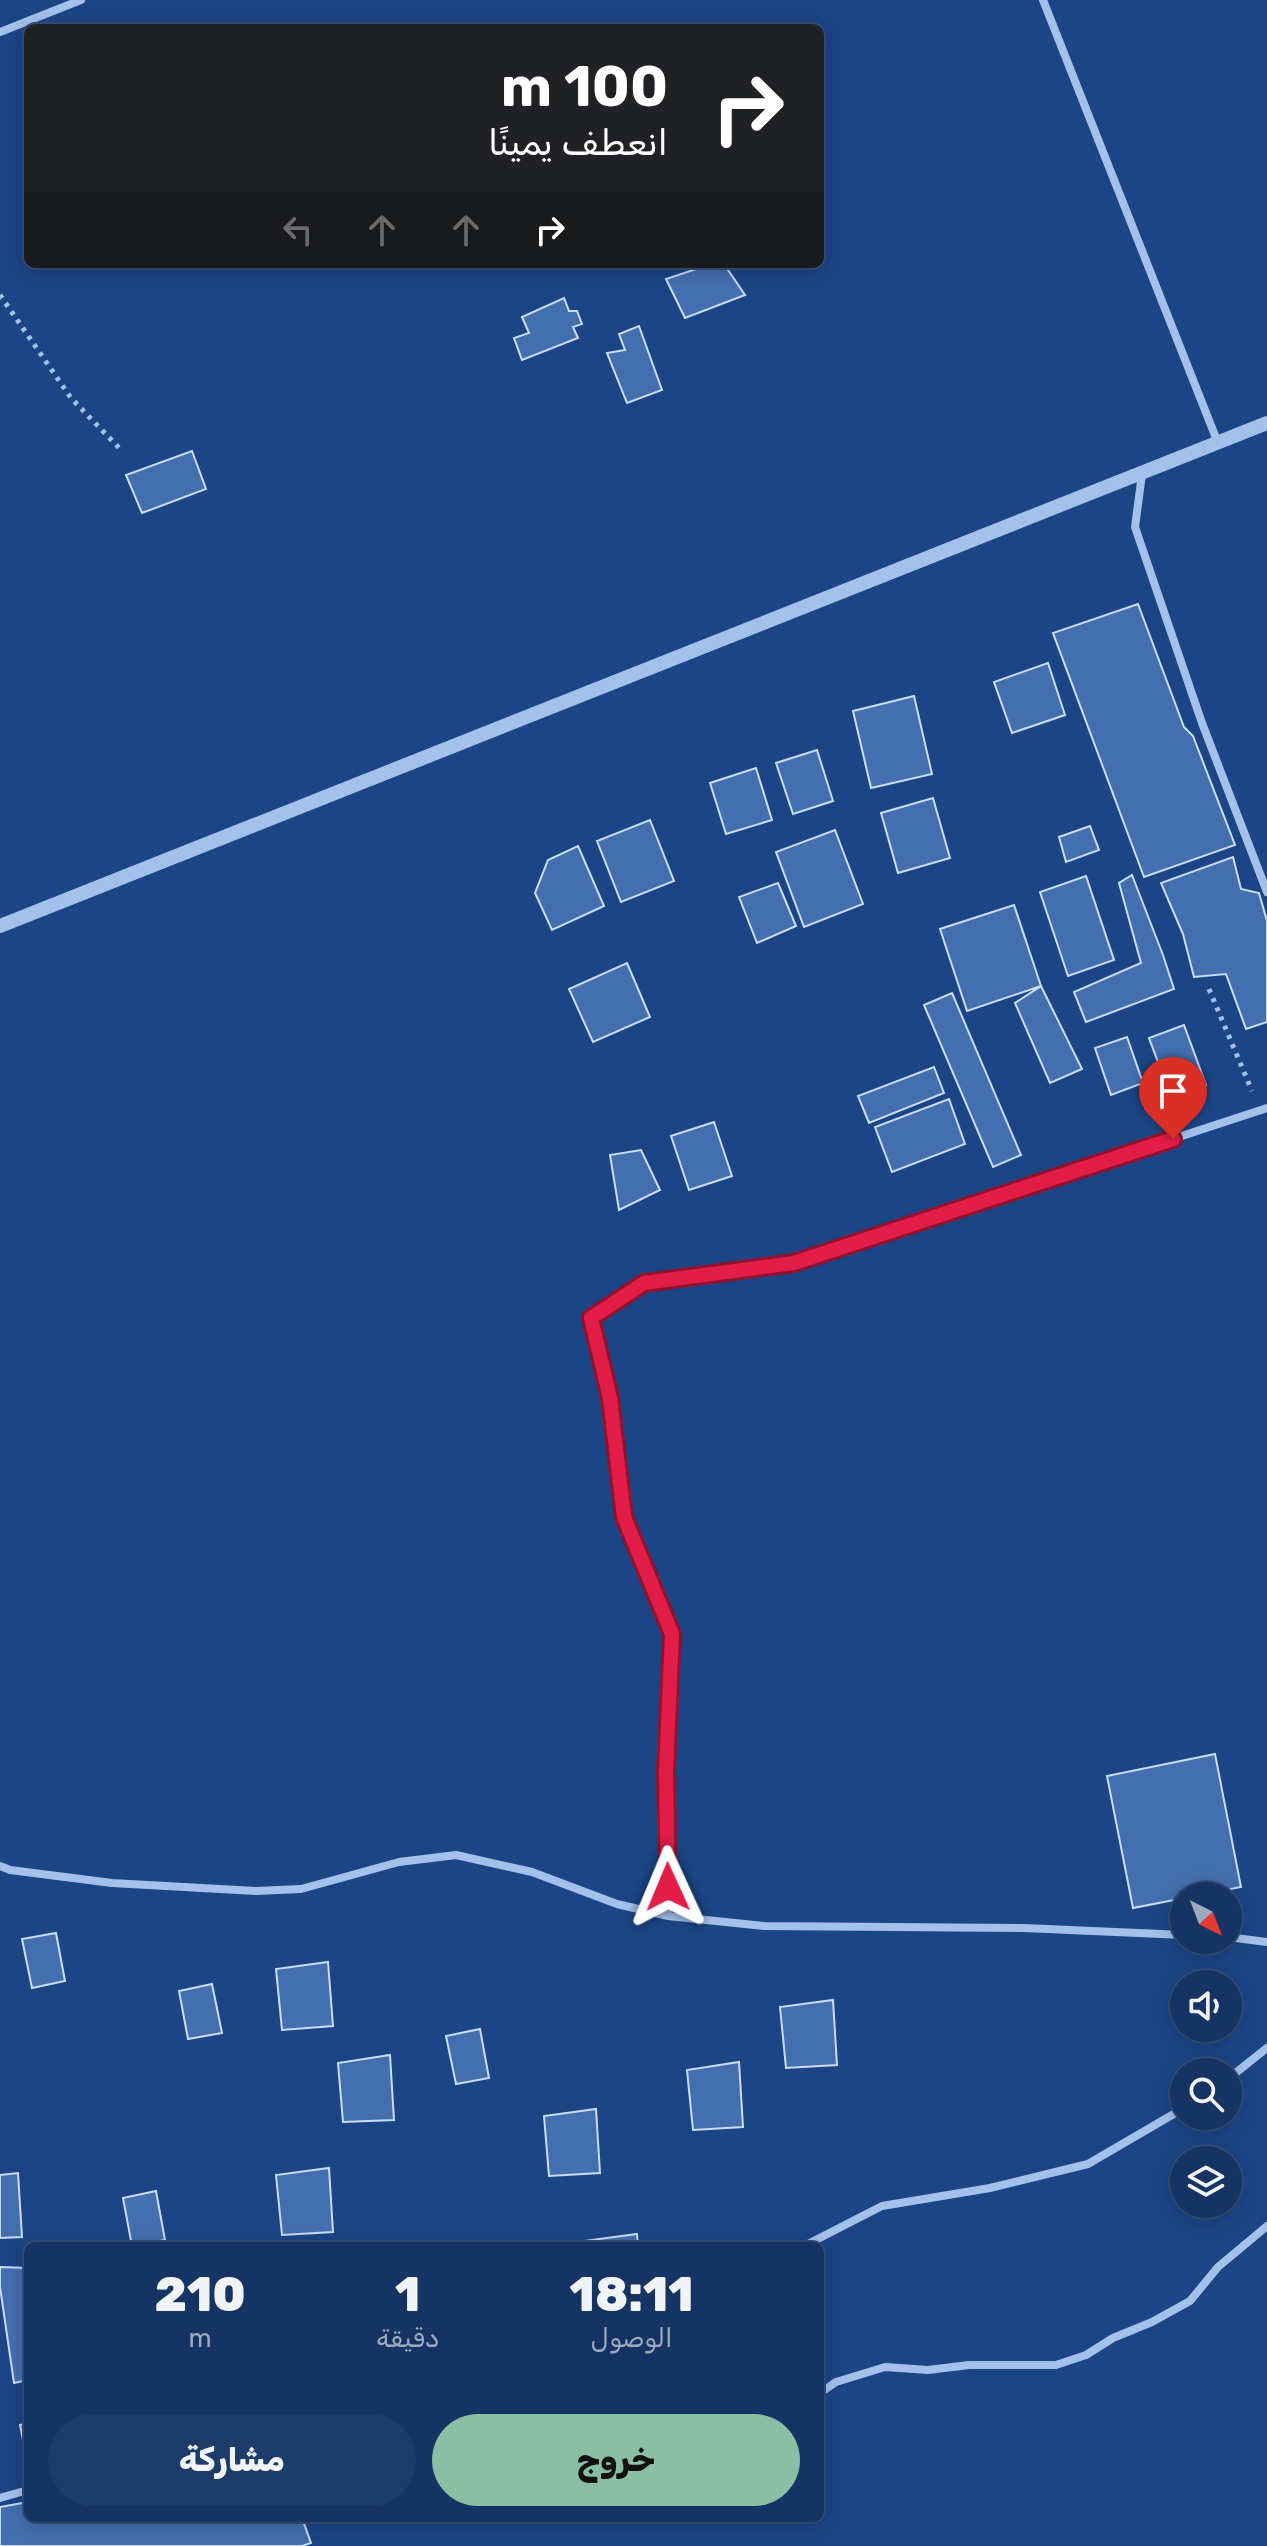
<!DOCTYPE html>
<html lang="ar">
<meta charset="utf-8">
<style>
:root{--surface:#153464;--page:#1e3c6a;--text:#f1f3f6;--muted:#9daabf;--line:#344f78;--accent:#8abfa5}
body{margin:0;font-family:Rubik,Cairo,sans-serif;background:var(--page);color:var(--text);direction:rtl;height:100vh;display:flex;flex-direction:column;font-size:30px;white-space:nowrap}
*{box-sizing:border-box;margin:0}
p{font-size:26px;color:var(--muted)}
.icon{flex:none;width:44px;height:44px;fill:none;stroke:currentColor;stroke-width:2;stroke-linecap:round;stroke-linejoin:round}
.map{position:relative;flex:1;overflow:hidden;direction:ltr}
.panel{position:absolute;left:24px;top:2242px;width:800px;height:280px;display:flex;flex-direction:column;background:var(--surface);border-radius:12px;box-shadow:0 4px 20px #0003,0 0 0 2px var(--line);direction:rtl}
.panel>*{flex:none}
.banner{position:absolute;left:24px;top:24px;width:800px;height:244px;border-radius:12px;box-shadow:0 4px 20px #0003,0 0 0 2px var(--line);direction:rtl;background:#202124;color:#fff;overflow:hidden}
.needle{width:52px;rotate:138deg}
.controls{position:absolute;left:1170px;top:1882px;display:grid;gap:16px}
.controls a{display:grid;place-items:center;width:72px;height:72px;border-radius:50%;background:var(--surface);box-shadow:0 4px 20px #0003,0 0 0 2px var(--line);font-size:40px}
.pin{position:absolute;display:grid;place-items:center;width:68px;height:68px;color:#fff;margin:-82px -34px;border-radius:50% 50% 50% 0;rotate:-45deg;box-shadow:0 0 8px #0007}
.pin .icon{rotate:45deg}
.me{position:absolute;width:88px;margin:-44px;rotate:359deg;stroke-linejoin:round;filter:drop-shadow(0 0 6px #0008)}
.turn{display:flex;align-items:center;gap:28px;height:168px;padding:0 24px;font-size:36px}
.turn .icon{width:104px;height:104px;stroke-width:2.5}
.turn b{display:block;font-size:56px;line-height:68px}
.lanes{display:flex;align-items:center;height:76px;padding:0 24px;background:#0003;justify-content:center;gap:40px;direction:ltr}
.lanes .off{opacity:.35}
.eta{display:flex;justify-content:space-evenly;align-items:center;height:136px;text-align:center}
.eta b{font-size:48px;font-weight:800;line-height:56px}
.primary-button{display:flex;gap:16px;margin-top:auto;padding:16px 24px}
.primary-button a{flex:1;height:92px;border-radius:48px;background:var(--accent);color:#111;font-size:32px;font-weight:800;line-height:92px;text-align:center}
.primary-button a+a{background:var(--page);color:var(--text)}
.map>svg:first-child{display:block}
.building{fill:#446faf;stroke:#c9dcf8;stroke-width:2}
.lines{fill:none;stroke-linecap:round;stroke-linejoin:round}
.path{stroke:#a4c1eb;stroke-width:5;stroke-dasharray:4 6;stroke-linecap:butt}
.minor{stroke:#a4c1eb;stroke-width:8}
.tertiary{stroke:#a4c1eb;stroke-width:14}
.route-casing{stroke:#92132f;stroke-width:20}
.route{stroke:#e11d48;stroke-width:14}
</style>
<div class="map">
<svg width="1267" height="2546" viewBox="0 0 1267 2546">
<rect width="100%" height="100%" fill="#1c4586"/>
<!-- building -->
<path class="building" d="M 711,264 L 724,264 L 745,295 L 685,318 L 666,279 Z
M 564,298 L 569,311 L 577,311 L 582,324 L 573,327 L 578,338 L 522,360 L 514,338 L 529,333 L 522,317 Z
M 639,326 L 662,390 L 627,403 L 607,353 L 625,350 L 619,334 Z
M 192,451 L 206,489 L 142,513 L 126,475 Z
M 1138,604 L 1184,727 L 1193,736 L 1235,845 L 1144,877 L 1053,633 Z
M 1048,663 L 1065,715 L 1012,733 L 994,682 Z
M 914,696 L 932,774 L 871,788 L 853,711 Z
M 817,750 L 833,801 L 793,814 L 776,763 Z
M 756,768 L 772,820 L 726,834 L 710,783 Z
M 933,798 L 950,858 L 898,873 L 881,813 Z
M 650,820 L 674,881 L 621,902 L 597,841 Z
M 1090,826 L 1099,850 L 1066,862 L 1059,837 Z
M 835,830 L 863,904 L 804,927 L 776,852 Z
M 578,846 L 604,906 L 552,930 L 535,893 L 548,860 Z
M 1233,857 L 1241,889 L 1259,893 L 1267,921 L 1267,1022 L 1246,1029 L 1226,974 L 1194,977 L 1183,934 L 1161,883 Z
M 1132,875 L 1163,955 L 1174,989 L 1086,1022 L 1074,992 L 1141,963 L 1119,883 Z
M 1086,876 L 1114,960 L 1068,976 L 1040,892 Z
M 778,883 L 796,926 L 757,943 L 739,897 Z
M 1014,905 L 1041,986 L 967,1011 L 940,929 Z
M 627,963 L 650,1017 L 593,1042 L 569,989 Z
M 1041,986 L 1082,1069 L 1050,1083 L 1015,1003 Z
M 952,993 L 1021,1155 L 993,1167 L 924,1005 Z
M 1184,1025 L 1206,1085 L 1171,1097 L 1149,1038 Z
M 1127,1037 L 1143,1083 L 1111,1095 L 1095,1048 Z
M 934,1067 L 944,1093 L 869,1123 L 858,1096 Z
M 949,1099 L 965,1144 L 892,1172 L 875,1127 Z
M 714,1122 L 732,1176 L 689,1190 L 671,1136 Z
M 641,1150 L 660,1190 L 619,1210 L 610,1155 Z
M 1215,1754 L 1241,1887 L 1133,1908 L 1107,1776 Z
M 56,1933 L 65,1981 L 32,1988 L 22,1939 Z
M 328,1962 L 333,2026 L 282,2030 L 276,1969 Z
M 212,1984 L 222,2033 L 188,2039 L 179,1991 Z
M 833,2000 L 837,2065 L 786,2068 L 780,2007 Z
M 480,2029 L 489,2078 L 456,2084 L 446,2036 Z
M 390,2055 L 394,2120 L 343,2122 L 338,2063 Z
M 739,2062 L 743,2127 L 693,2130 L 687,2070 Z
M 596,2109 L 600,2173 L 549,2176 L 544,2116 Z
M 329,2168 L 333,2232 L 282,2235 L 276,2175 Z
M 18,2173 L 22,2237 L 0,2238 L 0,2175 Z
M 156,2191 L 165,2240 L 132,2246 L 123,2198 Z
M 637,2234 L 638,2246 L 585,2246 L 584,2241 Z
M 0,2267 L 28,2268 L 28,2380 L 14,2383 L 0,2287 Z
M 28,2423 L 28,2465 L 20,2425 Z
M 28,2502 L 28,2518 L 302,2518 L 311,2543 L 302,2546 L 0,2546 L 0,2507 Z"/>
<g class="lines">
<!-- path -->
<path class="path" d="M 0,295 L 71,398 L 123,452
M 1209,989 L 1252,1091"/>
<!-- minor -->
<path class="minor" d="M 1043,0 L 1218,443
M 0,32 L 81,0
M 1142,474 L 1135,527 L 1202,723 L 1267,892
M 0,1866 L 10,1870 L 112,1883 L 256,1891 L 301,1889 L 399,1862 L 456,1855 L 532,1872 L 617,1904 L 668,1916 L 764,1926 L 1024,1928 L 1184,1935
M 668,1916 L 666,1771 L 672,1634 L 624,1517 L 610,1398 L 591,1318 L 644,1283 L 794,1263 L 1267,1108
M 1228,1937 L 1267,1942
M 1228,2079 L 1267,2048
M 804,2246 L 882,2206 L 990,2188 L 1088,2164 L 1184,2108
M 820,2393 L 836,2382 L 885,2367 L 928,2370 L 969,2365 L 1056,2365 L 1086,2355 L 1113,2338 L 1152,2322 L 1190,2301 L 1218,2267 L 1267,2226
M 0,2498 L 28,2490"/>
<!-- tertiary -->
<path class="tertiary" d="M 0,926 L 1267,423"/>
</g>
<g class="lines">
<defs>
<path id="route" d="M 668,1887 L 666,1771 L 672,1634 L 624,1517 L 610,1398 L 591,1318 L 644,1283 L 794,1263 L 1173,1139"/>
</defs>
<!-- route casing -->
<use href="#route" class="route-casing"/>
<!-- route -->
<use href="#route" class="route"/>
</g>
</svg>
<div class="controls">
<a><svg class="needle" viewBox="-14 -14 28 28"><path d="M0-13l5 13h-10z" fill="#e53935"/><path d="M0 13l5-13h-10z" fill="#9daabf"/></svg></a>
<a><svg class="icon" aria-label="sound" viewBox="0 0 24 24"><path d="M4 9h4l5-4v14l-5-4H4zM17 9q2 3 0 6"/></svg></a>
<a><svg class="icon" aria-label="search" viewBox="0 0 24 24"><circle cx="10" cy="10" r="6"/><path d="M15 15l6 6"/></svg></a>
<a><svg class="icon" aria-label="layers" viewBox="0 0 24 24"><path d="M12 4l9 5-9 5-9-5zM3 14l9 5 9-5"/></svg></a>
</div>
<div class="pin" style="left:1173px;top:1139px;background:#d93025"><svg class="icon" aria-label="arrive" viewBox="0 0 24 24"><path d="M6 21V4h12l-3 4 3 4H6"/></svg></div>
<svg class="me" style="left:668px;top:1887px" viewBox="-20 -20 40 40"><path d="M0-17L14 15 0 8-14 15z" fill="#e11d48" stroke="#fff" stroke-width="4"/></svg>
<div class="banner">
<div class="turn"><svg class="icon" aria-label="right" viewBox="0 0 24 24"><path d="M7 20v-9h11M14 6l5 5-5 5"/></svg><div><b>100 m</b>انعطف يمينًا</div></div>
<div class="lanes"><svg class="icon off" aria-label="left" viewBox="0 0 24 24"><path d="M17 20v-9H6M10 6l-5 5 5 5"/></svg><svg class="icon off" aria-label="ahead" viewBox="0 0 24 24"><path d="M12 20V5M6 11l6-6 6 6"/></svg><svg class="icon off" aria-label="ahead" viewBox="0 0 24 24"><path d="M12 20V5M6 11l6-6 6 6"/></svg><svg class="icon" aria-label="right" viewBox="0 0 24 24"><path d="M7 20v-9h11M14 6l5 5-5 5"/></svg></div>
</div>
<section class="panel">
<div class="eta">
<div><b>18:11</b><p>الوصول</p></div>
<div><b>1</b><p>دقيقة</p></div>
<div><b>210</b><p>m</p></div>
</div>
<div class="primary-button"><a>خروج</a><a>مشاركة</a></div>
</section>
</div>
